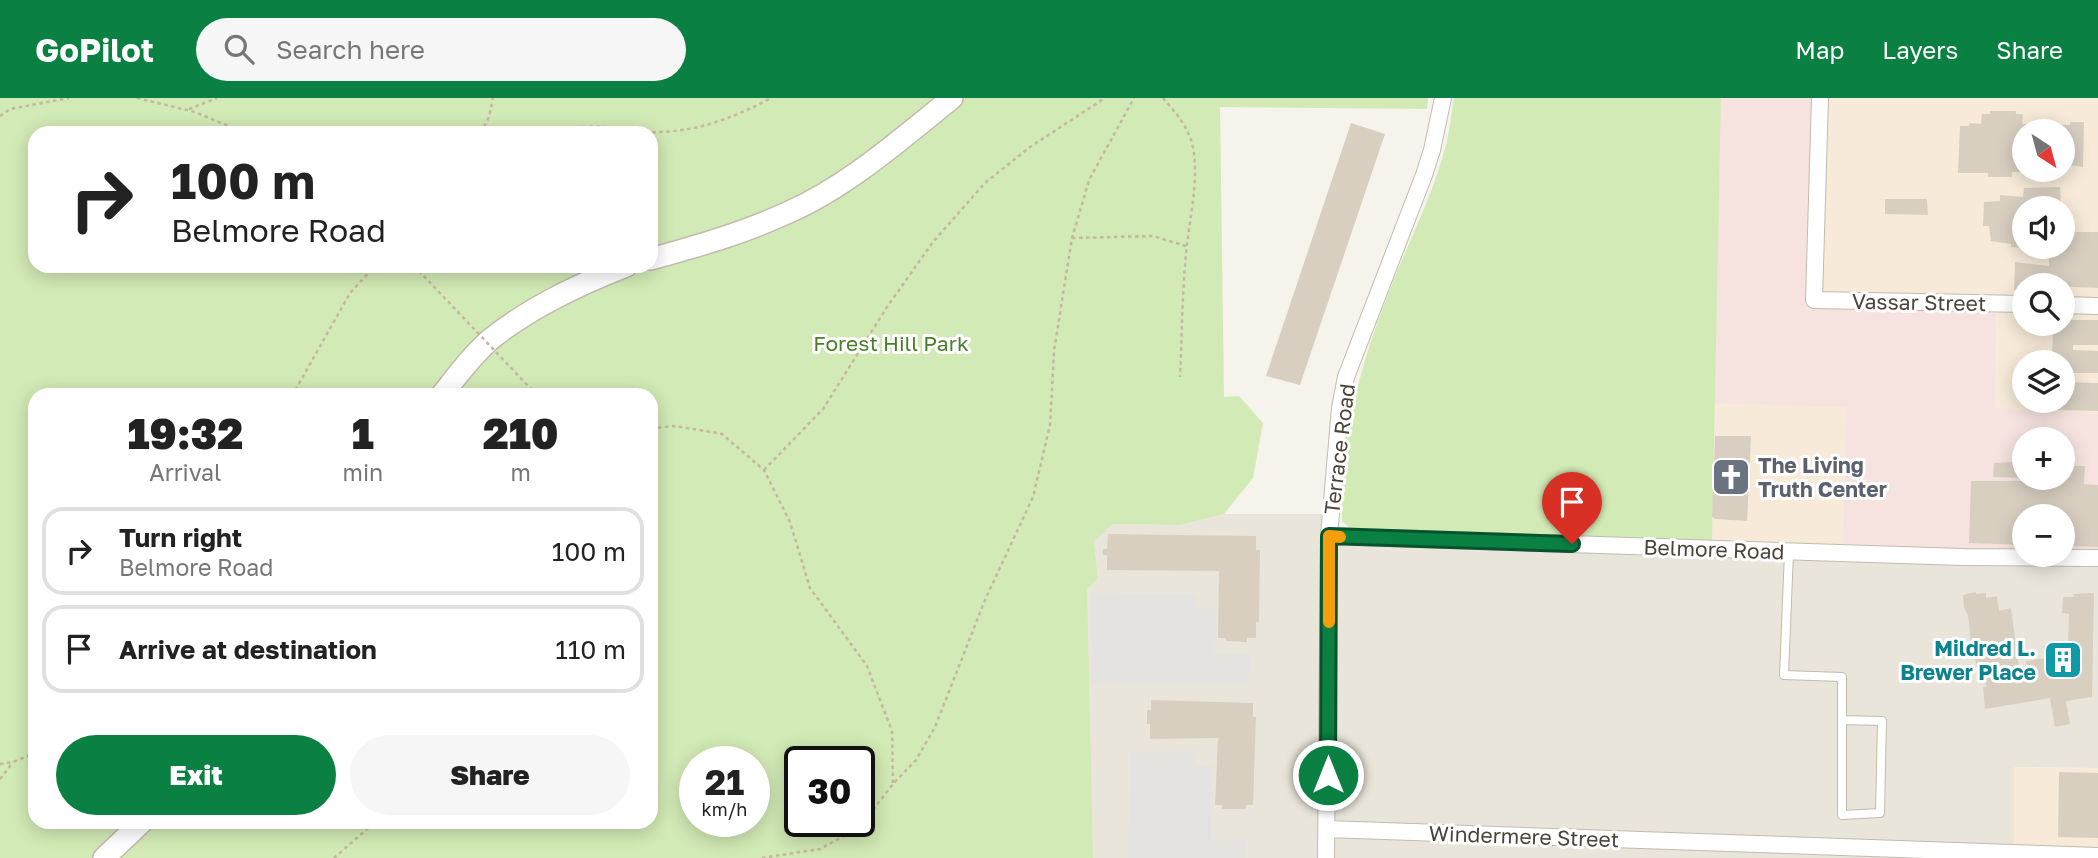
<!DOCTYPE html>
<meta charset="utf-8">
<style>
:root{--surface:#fff;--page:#f6f6f6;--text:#222;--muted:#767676;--line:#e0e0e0;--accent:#0b8043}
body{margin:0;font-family:"Golos Text",sans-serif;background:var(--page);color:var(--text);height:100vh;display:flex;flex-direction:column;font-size:26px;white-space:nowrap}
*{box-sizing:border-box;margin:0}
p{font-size:23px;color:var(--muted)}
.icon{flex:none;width:38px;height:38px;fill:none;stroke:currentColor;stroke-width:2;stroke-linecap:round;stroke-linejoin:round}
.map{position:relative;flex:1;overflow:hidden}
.details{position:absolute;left:28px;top:290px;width:630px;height:441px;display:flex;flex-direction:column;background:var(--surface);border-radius:21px;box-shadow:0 4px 18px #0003}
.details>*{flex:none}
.hud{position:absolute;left:28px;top:28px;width:630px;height:147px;border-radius:21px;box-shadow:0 4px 18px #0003;background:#fff;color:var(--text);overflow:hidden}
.needle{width:46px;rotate:144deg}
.controls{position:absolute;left:2012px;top:21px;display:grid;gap:14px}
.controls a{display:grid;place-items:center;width:63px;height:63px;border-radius:50%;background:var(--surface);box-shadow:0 4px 18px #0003;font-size:35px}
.speed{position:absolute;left:679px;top:648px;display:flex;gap:14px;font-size:35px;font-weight:700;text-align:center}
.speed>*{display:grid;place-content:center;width:91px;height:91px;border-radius:50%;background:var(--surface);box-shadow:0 4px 18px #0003;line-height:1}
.speed small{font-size:18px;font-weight:400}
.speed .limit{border:4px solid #111;border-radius:10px;background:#fff;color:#111}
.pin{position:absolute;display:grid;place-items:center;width:60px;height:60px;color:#fff;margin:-72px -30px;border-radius:50% 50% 50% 0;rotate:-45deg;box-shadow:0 0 7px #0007}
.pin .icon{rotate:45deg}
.me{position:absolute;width:77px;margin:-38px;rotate:0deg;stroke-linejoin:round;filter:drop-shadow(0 0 5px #0008)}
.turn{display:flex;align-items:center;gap:24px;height:147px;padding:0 28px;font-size:32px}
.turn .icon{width:91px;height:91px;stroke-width:2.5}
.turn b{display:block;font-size:49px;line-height:60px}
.eta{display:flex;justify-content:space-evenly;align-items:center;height:119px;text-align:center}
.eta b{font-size:42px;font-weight:800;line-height:49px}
.button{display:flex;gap:14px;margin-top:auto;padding:14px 28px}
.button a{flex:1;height:80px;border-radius:42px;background:var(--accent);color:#fff;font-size:28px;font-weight:800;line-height:80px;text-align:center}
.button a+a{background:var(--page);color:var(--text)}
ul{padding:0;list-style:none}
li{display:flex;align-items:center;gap:21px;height:88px;margin:0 14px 10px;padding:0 14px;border:4px solid var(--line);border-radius:21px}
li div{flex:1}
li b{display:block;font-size:26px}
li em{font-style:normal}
header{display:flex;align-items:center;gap:42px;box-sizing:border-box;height:98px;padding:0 35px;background:var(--accent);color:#fff}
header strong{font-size:33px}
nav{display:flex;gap:38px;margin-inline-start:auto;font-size:24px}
.search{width:490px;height:63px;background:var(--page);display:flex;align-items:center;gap:18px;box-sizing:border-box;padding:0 24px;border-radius:38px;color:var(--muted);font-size:26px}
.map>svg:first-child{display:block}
.residential{fill:#eae5da}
.commercial{fill:#f7ead8;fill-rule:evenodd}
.medical{fill:#f6e3e0;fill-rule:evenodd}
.green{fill:#d2eab5;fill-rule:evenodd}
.parking{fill:#e5e3e0}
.building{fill:#d8cfc1}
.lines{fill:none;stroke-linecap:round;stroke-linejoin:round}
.service-casing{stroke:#c2bbae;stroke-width:10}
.minor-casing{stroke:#c2bbae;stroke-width:18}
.tertiary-casing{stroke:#c2bbae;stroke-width:24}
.path{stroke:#c4b79f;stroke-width:2.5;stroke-dasharray:3.5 3.5;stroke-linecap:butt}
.service{stroke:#fff;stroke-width:8}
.minor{stroke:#fff;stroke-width:16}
.tertiary{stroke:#fff;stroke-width:21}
.path-bridge{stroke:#c4b79f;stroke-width:2.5;stroke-dasharray:3.5 3.5;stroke-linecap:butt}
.route-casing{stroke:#07532c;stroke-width:18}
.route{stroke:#0b8043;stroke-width:12}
.slow{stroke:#f59e0b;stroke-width:12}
.labels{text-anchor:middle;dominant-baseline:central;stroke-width:6;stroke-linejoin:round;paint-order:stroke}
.street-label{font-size:21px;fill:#4b4439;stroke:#fff}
.park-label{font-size:21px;fill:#4a7f2a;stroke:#fff}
.worship-label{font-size:21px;font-weight:bold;fill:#5b616d;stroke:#fff;text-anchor:start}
.culture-label{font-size:21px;font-weight:bold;fill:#0d838f;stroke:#fff;text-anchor:end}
</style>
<header>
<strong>GoPilot</strong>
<div class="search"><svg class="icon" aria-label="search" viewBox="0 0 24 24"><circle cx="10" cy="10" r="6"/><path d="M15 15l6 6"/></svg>Search here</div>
<nav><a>Map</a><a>Layers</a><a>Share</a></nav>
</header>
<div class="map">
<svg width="2098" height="760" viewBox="0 0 2098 760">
<rect width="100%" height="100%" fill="#f6f3ec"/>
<!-- residential -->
<path class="residential" d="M 1224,416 L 1331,416 L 1329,438 L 2098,460 L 2098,670 L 2014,669 L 2014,755 L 1937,760 L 1085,760 L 1078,502 L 1098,480 L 1094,443 L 1112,426 L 1180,427 Z"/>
<!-- commercial -->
<path class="commercial" d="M 1721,0 L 2098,0 L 2098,460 L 1712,445 ZM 2025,33 L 2063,33 L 2063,72 L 2025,72 ZM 2025,110 L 2063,110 L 2063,149 L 2025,149 ZM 2025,187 L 2063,187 L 2063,226 L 2025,226 ZM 2025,264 L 2063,264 L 2063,303 L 2025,303 ZM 2025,341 L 2063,341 L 2063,380 L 2025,380 ZM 2025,418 L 2063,418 L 2063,457 L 2025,457 Z
M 2014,669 L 2098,670 L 2098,760 L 2014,755 Z"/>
<!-- medical -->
<path class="medical" d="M 1721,0 L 1814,0 L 1807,211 L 1996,215 L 1995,310 L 2098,316 L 2098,455 L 2063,456 L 2063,418 L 2025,418 L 2025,455 L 1843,450 L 1846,309 L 1714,305 ZM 2025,341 L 2063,341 L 2063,380 L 2025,380 Z"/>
<!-- green -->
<path class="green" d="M 0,0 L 1428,0 L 1427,11 L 1220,9 L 1224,299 L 1239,298 L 1263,325 L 1253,380 L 1224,416 L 1180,427 L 1113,426 L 1094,443 L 1098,480 L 1087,492 L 1093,760 L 0,760 ZM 35,35 L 651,35 L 651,168 L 35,168 ZM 35,298 L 651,298 L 651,724 L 35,724 ZM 695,663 L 754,663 L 754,723 L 695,723 ZM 800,663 L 859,663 L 859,723 L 800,723 Z
M 1454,0 L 1721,0 L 1712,445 L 1355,434 L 1342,423 C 1339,344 1361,264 1390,191 C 1409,143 1433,97 1446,47 C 1450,32 1451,16 1454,0 Z"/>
<!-- parking -->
<path class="parking" d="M 1090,495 L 1196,496 L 1196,509 L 1216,510 L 1215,556 L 1250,556 L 1248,587 L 1092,587 Z
M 1196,654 L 1196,667 L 1212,668 L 1211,742 L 1247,743 L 1246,760 L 1128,760 L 1130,655 Z"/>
<!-- building -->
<path class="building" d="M 1990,13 L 2016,13 L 2016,16 L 2023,16 L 2022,26 L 2070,27 L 2070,24 L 2084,24 L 2083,69 L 2063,66 L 2063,33 L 2025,33 L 2023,74 L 2012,74 L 2012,79 L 1988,79 L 1988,75 L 1958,75 L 1960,28 L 1969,28 L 1970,25 L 1981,26 L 1982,16 L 1990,16 Z
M 1351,25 L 1385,36 L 1300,287 L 1266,278 Z
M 2060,89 L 2061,110 L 2025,110 L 2025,150 L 2011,149 L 2011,146 L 1991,143 L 1989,128 L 1983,128 L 1984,104 L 2000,103 L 2000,97 L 2023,99 L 2024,90 Z
M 1885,101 L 1927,101 L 1928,117 L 1885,116 Z
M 2065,134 L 2098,134 L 2098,190 L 2025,187 L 2025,192 L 2014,192 L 2015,164 L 2049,168 L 2049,153 L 2064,153 Z
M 2063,222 L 2098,222 L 2098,247 L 2073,247 L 2073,252 L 2098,253 L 2098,275 L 2067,275 L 2063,279 L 2063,264 L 2052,264 L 2053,226 L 2063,226 Z
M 2063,284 L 2098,285 L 2098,313 L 2055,312 L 2055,303 L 2063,303 Z
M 1715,338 L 1751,338 L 1747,423 L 1715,421 L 1712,419 Z
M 2012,364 L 2025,367 L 2025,380 L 1993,379 L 1994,365 Z
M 2063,368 L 2085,368 L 2084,386 L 2098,387 L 2098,449 L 2063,448 L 2063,418 L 2025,418 L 2025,447 L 1969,445 L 1971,383 L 2053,383 L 2053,380 L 2063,380 Z
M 1108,436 L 1256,438 L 1256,452 L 1260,452 L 1259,524 L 1256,524 L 1256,540 L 1247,540 L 1247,544 L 1226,543 L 1226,540 L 1218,540 L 1219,473 L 1107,472 L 1107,457 L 1103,457 L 1103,451 L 1107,451 Z
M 1976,494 L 1976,496 L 1986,495 L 1986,500 L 1997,498 L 1999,513 L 2011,510 L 2019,570 L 2027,568 L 2026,563 L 2045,560 L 2043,548 L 2068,545 L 2069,516 L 2062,515 L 2063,499 L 2074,499 L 2073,496 L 2094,495 L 2092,599 L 2066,603 L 2070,626 L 2055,629 L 2050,600 L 1985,611 L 1983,589 L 1986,589 L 1985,582 L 1979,584 L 1974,554 L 1972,555 L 1968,517 L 1964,510 L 1963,497 Z
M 1151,602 L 1253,605 L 1253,619 L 1256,619 L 1253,707 L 1246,707 L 1246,711 L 1222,711 L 1222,707 L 1215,707 L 1218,640 L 1150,641 L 1150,626 L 1147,626 L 1147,612 L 1151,612 Z
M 2059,674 L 2098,675 L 2098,740 L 2058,739 Z"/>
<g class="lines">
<defs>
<path id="service" d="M 1789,454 L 1784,577 L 1842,579 L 1842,717 L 1880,715 L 1882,623 L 1842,622"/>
<path id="minor" d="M 1820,0 L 1814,202 L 2025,206
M 2063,207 L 2098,208
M 1329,438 L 1962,459 L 2098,460
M 1327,731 L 2098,758
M 1326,760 L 1329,438 L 1340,310 L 1346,279 L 1424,77 L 1432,52 L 1443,0"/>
<path id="tertiary" d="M 651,161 C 698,148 744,135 789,114 C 848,88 901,41 952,0
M 441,298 C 457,278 473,256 492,240 C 533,208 578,187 626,168
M 104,760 L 142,724"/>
</defs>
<!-- service casing -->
<use href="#service" class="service-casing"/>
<!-- minor casing -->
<use href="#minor" class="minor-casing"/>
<!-- tertiary casing -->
<use href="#tertiary" class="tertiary-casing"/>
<!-- path -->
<path class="path" d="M 137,0 L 195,14 L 245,35
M 1163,0 C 1177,16 1191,32 1194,55 C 1198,88 1189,123 1186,156 C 1182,197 1182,238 1180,279
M 189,11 L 217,0
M 0,18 L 10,11 L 69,0
M 481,35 L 489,19 L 493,0
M 541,35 C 562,30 583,28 605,29 C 623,30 641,35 659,34 C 700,33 735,19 771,0
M 1072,140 L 1153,138 L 1186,148
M 415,168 L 419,173
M 534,294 L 537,298
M 292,298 L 350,195 L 375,168
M 651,330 L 676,328 L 722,336 L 764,372 L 790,424 L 810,490 L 867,568 L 892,633 L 893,686
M 764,372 L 823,311 L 887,209 L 933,144 L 985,85 L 1030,49 L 1105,0
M 0,666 L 13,664 L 35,655
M 0,681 L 13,664
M 334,760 L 375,724
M 762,760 L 820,751 L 859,730 L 893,686 L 916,662 L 935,629 L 985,502 L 1033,399 L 1050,327 L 1054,253 L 1072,140 L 1089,82 L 1134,0"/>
<!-- service -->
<use href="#service" class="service"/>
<!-- minor -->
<use href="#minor" class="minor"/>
<!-- tertiary -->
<use href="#tertiary" class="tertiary"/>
<!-- path-bridge -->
<path class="path-bridge" d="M 419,173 L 534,294"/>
</g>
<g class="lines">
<defs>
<path id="route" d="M 1328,677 L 1329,438 L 1572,446"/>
</defs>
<!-- route casing -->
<use href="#route" class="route-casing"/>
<!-- route -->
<use href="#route" class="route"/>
<!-- slow -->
<path class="slow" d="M 1329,524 L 1329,438 L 1340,439"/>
</g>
<!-- icons -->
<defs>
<symbol id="church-square" viewBox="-11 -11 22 22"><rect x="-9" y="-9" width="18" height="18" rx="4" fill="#6b7280" stroke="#fff"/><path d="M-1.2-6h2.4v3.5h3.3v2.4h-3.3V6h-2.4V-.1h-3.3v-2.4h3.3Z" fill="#fff"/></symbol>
<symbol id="building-square" viewBox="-11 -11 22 22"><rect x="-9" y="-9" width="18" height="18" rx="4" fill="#0f9aa8" stroke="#fff"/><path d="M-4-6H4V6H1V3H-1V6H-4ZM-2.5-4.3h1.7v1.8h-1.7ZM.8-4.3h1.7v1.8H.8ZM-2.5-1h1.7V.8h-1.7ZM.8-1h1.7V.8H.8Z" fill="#fff"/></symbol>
</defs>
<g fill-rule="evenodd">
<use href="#church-square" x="1709" y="357" width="44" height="44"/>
<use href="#building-square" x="2041" y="540" width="44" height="44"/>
</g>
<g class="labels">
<!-- street labels -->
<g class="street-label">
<text transform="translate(1919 204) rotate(1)">Vassar Street</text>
<text transform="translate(1339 351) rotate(-83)">Terrace Road</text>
<text transform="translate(1714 451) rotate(2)">Belmore Road</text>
<text transform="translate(1524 738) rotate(2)">Windermere Street</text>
</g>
<!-- park labels -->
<g class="park-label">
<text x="891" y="245">Forest Hill Park</text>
</g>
<!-- worship labels -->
<g class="worship-label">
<text x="1758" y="367">The Living<tspan x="1758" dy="24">Truth Center</tspan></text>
</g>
<!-- culture labels -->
<g class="culture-label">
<text x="2036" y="550">Mildred L.<tspan x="2036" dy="24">Brewer Place</tspan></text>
</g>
</g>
</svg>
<div class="controls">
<a><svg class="needle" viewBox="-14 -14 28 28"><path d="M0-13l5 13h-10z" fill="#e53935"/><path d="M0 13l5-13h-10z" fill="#767676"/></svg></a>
<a><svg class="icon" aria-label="sound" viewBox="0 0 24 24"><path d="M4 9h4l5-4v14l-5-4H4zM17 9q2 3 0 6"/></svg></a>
<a><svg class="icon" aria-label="search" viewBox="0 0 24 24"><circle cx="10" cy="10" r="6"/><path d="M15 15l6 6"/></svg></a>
<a><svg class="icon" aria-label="layers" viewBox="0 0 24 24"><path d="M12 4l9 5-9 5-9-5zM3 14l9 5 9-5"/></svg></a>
<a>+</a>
<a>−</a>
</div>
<div class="speed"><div>21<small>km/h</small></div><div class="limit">30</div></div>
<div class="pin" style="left:1572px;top:446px;background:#d93025"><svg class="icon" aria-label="arrive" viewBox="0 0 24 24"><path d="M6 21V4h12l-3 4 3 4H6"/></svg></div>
<svg class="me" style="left:1328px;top:677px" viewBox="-20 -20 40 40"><circle r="17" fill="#0b8043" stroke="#fff" stroke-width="3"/><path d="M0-11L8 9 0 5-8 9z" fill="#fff"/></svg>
<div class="hud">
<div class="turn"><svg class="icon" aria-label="right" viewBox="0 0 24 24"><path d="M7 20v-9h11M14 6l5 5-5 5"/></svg><div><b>100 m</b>Belmore Road</div></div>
</div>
<section class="details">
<div class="eta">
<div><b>19:32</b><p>Arrival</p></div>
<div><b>1</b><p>min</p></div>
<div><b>210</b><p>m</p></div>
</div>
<ul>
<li><svg class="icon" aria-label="right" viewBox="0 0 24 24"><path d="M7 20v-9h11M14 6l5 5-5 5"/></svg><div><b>Turn right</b><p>Belmore Road</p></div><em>100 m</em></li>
<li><svg class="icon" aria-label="arrive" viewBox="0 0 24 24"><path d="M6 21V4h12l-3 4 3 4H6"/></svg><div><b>Arrive at destination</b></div><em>110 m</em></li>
</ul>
<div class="button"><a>Exit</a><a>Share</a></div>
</section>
</div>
